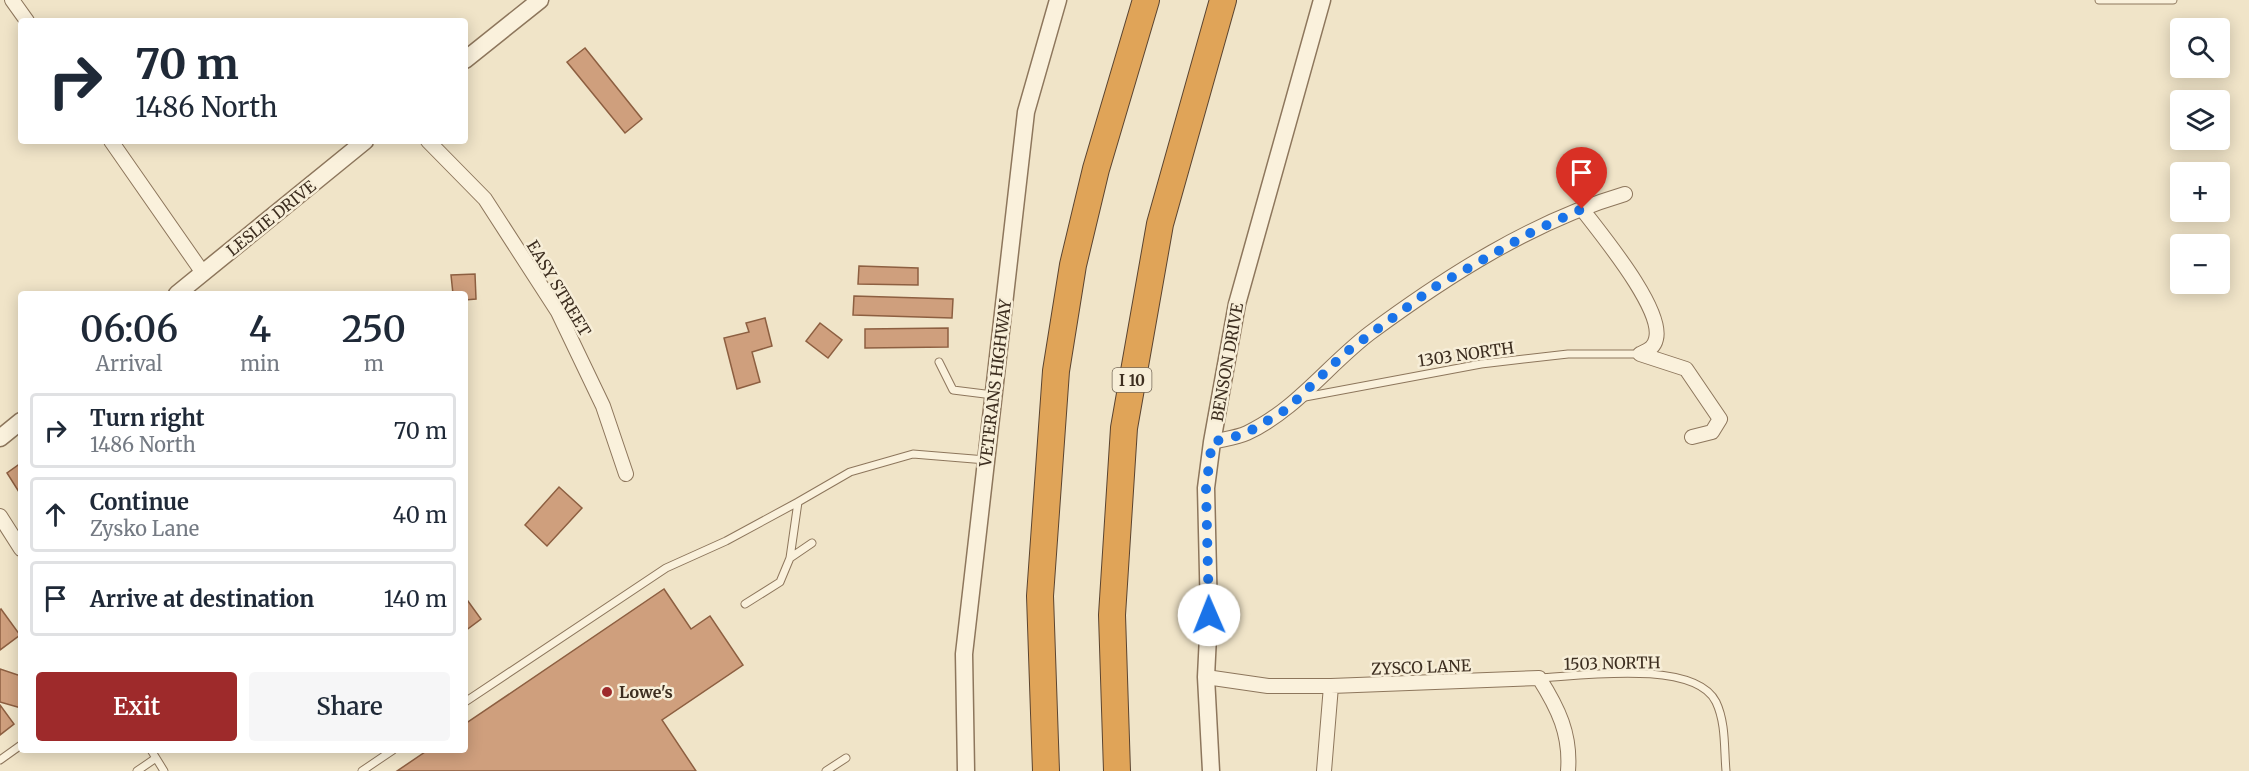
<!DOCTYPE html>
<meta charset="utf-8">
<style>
:root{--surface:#fff;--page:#f6f6f7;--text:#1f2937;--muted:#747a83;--line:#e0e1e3;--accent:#9e2a2b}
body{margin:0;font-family:Merriweather,serif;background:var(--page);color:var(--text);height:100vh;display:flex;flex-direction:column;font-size:22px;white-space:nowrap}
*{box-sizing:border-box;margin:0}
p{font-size:20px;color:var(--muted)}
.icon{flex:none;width:33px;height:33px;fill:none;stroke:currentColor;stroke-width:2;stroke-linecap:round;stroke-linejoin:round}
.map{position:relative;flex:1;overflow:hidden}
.sheet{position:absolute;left:18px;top:291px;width:450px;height:462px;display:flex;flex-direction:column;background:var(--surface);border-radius:6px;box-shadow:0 3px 15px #0003}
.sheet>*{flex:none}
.banner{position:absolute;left:18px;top:18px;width:450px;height:126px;border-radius:6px;box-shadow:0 3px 15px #0003;background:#fff;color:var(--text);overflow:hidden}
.fabs{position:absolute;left:2170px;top:18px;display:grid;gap:12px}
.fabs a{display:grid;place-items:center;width:60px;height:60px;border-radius:6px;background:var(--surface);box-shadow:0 3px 15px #0003;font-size:30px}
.pin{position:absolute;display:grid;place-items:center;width:51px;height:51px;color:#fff;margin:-62px -26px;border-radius:50% 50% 50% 0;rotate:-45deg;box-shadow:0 0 6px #0007}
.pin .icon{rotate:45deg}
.me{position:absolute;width:66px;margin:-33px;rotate:359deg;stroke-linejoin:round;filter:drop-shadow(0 0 4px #0008)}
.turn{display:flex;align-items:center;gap:21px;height:126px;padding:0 18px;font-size:27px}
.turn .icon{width:78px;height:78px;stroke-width:2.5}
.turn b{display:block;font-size:42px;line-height:51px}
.eta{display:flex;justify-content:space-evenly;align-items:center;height:102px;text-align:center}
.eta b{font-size:36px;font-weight:600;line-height:42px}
.action{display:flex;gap:12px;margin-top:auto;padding:12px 18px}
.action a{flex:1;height:69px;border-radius:6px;background:var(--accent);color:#fff;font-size:24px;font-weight:600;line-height:69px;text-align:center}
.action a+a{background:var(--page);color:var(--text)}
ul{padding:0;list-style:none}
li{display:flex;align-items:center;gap:18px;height:75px;margin:0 12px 9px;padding:0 6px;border:3px solid var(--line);border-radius:6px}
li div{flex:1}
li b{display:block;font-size:22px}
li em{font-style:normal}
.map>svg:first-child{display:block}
.building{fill:#cf9f7d;stroke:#8d5f41;stroke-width:1.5}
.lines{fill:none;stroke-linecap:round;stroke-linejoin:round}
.service-casing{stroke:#8d765c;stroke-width:9}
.minor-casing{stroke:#8d765c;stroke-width:16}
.tertiary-casing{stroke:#8d765c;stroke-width:19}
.motorway-casing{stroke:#5b4430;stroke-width:28}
.service{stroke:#faf1dc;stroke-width:7}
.minor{stroke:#faf1dc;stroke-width:14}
.tertiary{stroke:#faf1dc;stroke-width:16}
.motorway{stroke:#e0a458;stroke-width:26}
.route{stroke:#1a73e8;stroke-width:10;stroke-dasharray:0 18}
.poi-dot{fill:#9e2a2b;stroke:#f7eed8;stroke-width:2}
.labels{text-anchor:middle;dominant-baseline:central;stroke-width:5;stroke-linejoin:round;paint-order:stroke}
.shield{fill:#f7eed8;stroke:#756857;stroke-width:1.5}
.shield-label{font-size:15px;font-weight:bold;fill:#3d2e20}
.street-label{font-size:16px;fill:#3d2e20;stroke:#f7eed8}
.poi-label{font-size:16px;font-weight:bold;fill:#3d2e20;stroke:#f7eed8;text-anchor:start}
</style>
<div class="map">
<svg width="2249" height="771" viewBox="0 0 2249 771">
<rect width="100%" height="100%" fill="#f0e4c8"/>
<!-- building -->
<path class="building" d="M 585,48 L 642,119 L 625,133 L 567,62 Z
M 859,266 L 918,268 L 918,285 L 858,284 Z
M 475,274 L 476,299 L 465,300 L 465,294 L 453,294 L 451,275 Z
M 854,296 L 953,299 L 952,318 L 853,315 Z
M 765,318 L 772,346 L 752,352 L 760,382 L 737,389 L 724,338 L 749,332 L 746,323 Z
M 820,323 L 842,340 L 828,358 L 806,341 Z
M 948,328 L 948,347 L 865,348 L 865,329 Z
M 21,463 L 21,491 L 19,492 L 7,473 Z
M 559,487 L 582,508 L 547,546 L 525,525 Z
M 664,589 L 691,629 L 710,616 L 743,665 L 662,720 L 696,771 L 397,771 L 428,750 L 465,750 L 465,724 Z
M 465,597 L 481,619 L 465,631 Z
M 1,609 L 20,635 L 0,650 L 0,610 Z
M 0,669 L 21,676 L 21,708 L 0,702 Z
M 0,705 L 14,724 L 0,735 Z"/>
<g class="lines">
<defs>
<path id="service" d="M 2099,0 L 2173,0
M 939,362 L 953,390 L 993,395
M 1305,397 L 1481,364 L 1568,354 L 1640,354
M 798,502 L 850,472 L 913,454 L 986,460
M 790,558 L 812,543
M 1539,678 C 1579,676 1695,659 1716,702 C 1726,723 1724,749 1726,771
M 465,702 L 666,568 L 726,541 L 798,502 L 790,558 L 780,582 L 745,604
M 151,750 L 164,771
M 0,760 L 21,745
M 137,771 L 156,758
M 362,771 L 393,750
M 826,771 L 846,758"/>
<path id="minor" d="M 12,0 L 27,21
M 111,141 L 203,273
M 428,141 L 485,199 L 558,312 L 603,406 L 626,474
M 1582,209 C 1600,233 1664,309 1656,339 C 1654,348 1648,350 1640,354
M 1640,354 L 1686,369 L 1720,419 L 1712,432 L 1692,437
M 1212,442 C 1223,439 1236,438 1247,433 C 1296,410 1328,365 1370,333 C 1447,276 1533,221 1625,194
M 0,516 L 21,549
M 1206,677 L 1268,686 L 1331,686 L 1539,678 C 1558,708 1571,734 1568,771
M 1324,771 L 1331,686"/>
<path id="tertiary" d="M 465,60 L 540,0
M 177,294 L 365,141
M 0,438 L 21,421
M 966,771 L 964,654 L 1026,112 L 1058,0
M 1211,771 L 1206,677 L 1209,615 L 1206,488 L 1212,442 L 1237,304 L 1322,0"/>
<path id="motorway" d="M 1046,771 L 1040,596 L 1056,371 L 1073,265 L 1096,169 L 1146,0
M 1117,771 L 1112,615 L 1124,428 L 1160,224 L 1223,0"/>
</defs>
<!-- service casing -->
<use href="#service" class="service-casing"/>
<!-- minor casing -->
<use href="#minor" class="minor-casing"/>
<!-- tertiary casing -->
<use href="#tertiary" class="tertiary-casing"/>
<!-- motorway casing -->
<use href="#motorway" class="motorway-casing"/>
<!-- service -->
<use href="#service" class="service"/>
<!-- minor -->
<use href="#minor" class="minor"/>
<!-- tertiary -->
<use href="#tertiary" class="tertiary"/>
<!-- motorway -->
<use href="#motorway" class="motorway"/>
</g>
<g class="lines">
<!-- route -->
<path class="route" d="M 1209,615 L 1206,488 L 1212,442 L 1245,434 L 1287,409 L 1345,353 L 1433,288 L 1532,232 L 1582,209"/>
</g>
<!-- markers -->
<circle class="poi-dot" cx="607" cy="692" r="6"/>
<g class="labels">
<!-- shield labels -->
<rect class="shield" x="1112.5" y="368" width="39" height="24" rx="4.5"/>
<g class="shield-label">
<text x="1132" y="380">I 10</text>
</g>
<!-- street labels -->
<g class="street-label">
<text transform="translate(271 218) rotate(-39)">LESLIE DRIVE</text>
<text transform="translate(559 288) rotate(59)">EASY STREET</text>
<text transform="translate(1466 354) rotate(-8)">1303 NORTH</text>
<text transform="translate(1227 362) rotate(-80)">BENSON DRIVE</text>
<text transform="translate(995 383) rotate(-83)">VETERANS HIGHWAY</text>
<text transform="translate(1612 663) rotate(-1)">1503 NORTH</text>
<text transform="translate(1421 667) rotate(-2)">ZYSCO LANE</text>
</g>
<!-- poi labels -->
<g class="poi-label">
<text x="619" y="692">Lowe's</text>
</g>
</g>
</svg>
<div class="fabs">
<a><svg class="icon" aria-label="search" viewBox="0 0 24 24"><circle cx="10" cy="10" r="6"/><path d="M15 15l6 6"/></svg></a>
<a><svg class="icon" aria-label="layers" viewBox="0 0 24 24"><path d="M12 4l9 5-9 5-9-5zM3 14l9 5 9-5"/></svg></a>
<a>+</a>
<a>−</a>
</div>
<div class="pin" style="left:1582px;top:209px;background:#d93025"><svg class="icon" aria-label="arrive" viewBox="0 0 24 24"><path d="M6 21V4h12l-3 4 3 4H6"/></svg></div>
<svg class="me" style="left:1209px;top:615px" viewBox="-20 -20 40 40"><circle r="19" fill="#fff"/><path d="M0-13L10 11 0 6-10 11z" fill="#1a73e8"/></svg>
<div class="banner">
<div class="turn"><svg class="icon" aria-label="right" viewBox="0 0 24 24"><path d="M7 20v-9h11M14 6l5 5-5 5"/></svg><div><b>70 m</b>1486 North</div></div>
</div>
<section class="sheet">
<div class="eta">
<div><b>06:06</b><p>Arrival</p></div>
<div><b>4</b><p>min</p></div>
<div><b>250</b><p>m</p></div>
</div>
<ul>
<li><svg class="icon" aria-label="right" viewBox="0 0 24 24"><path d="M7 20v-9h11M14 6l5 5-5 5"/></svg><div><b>Turn right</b><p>1486 North</p></div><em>70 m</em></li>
<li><svg class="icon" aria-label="ahead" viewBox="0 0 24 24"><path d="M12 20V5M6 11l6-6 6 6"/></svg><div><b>Continue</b><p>Zysko Lane</p></div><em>40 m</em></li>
<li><svg class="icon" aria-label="arrive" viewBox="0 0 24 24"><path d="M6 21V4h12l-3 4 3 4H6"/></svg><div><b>Arrive at destination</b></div><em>140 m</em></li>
</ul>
<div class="action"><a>Exit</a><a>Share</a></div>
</section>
</div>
